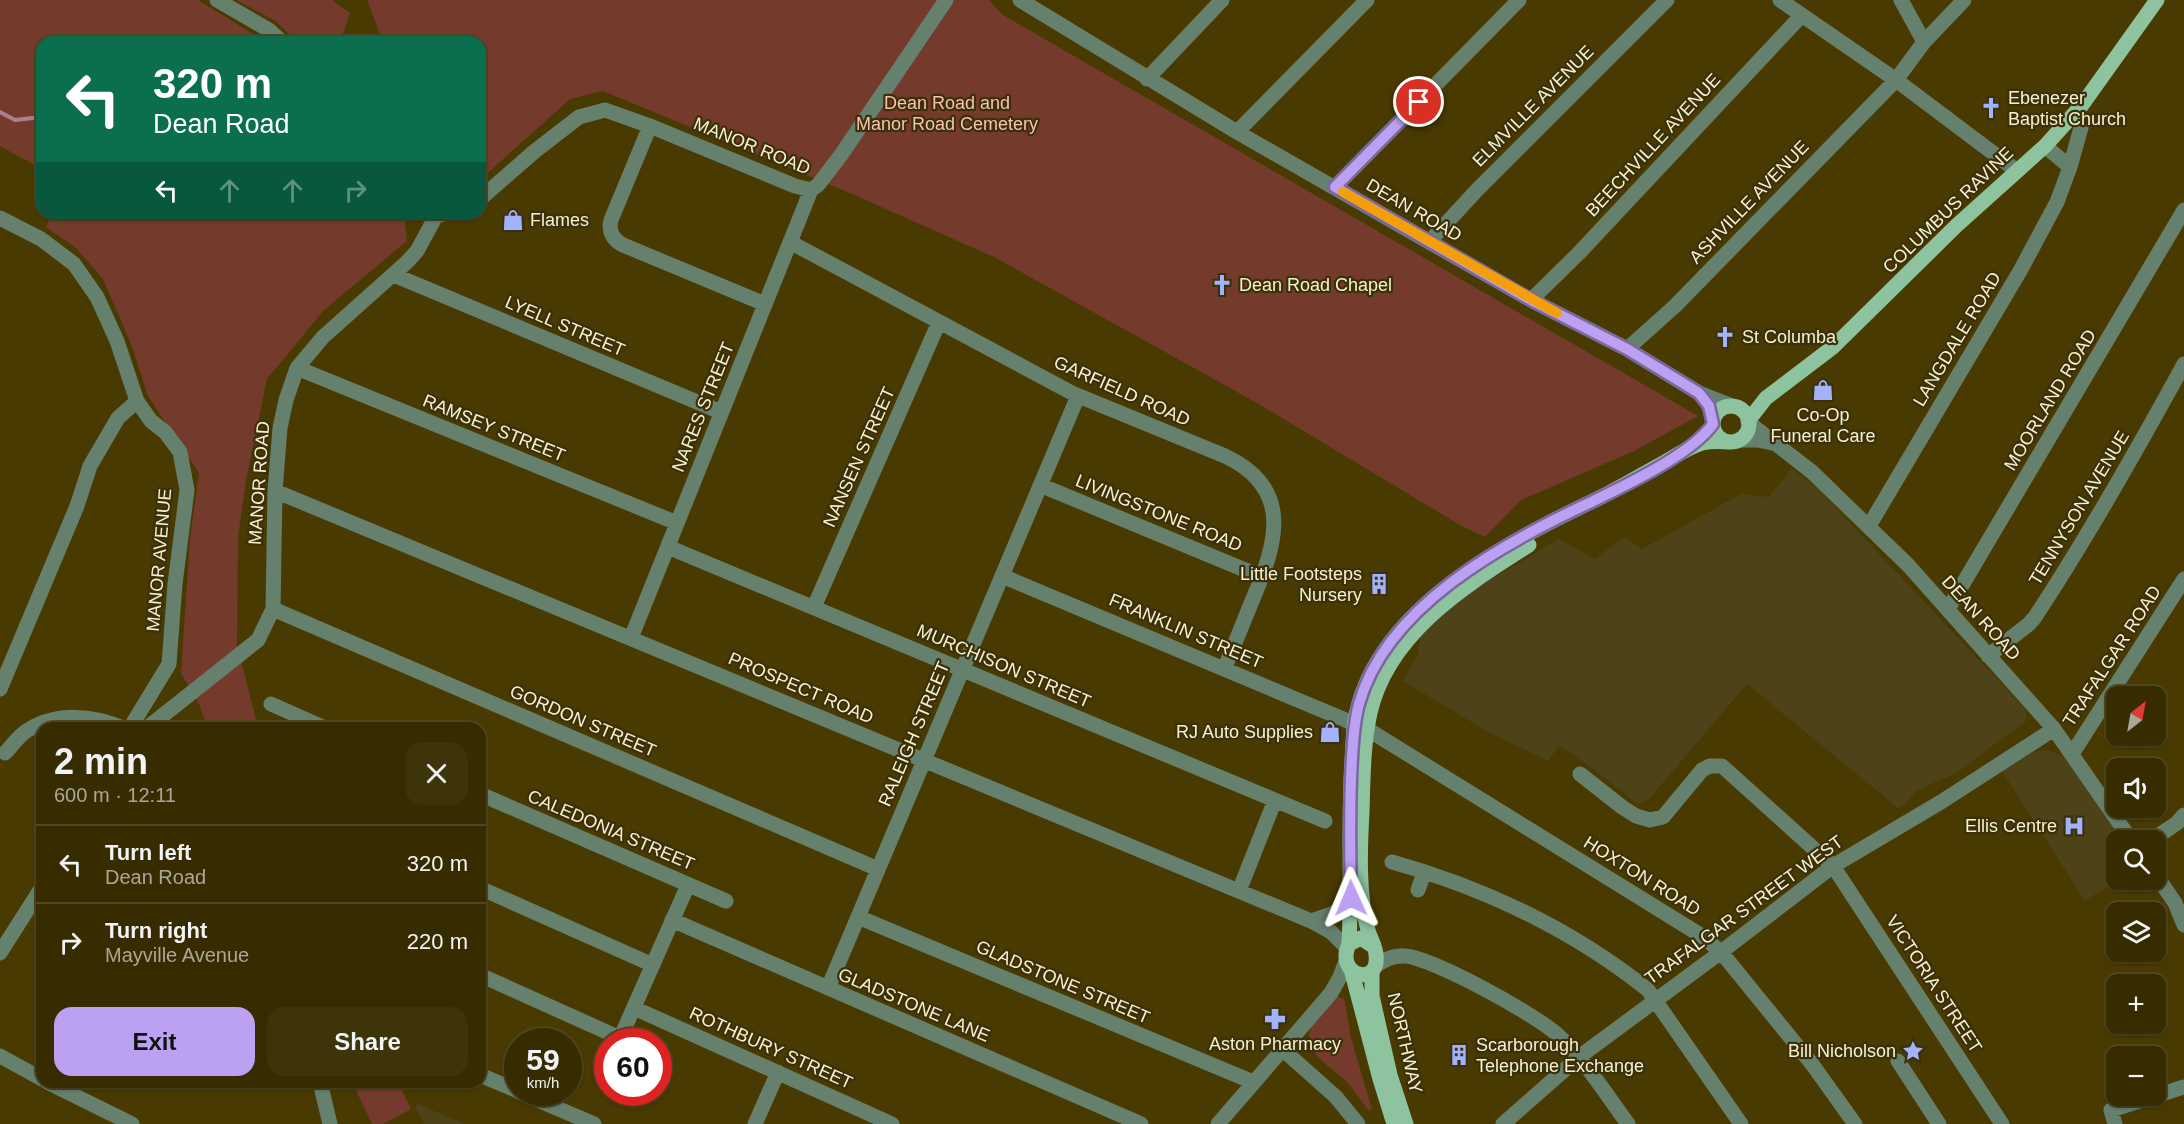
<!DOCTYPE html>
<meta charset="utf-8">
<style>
:root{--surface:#362c00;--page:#3d340a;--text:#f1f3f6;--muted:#aaa799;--line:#504822;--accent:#bca0f2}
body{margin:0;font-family:Helvetica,sans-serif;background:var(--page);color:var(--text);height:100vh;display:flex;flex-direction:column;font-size:22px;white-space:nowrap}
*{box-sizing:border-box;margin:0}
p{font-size:20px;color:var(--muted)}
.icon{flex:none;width:33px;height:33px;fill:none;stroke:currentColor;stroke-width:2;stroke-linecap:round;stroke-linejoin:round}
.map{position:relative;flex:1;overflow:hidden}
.details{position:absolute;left:36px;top:722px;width:450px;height:366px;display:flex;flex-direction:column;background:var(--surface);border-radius:18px;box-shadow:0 2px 4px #0004,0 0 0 2px var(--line)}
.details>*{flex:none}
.guide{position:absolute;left:36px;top:36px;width:450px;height:183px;border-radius:18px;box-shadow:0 2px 4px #0004,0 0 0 2px var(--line);background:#0b6e4f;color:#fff;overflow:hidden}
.needle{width:39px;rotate:31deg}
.fabs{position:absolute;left:2106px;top:686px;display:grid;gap:12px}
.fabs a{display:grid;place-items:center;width:60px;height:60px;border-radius:12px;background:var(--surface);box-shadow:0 2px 4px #0004,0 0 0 2px var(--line);font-size:30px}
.speed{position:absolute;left:504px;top:1028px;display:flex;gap:12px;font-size:30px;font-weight:700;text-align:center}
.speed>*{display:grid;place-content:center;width:78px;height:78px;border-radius:50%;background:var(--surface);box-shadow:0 2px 4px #0004,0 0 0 2px var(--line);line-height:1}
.speed small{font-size:15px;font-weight:400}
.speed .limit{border:9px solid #d22;background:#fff;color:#111}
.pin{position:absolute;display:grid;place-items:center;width:51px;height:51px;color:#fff;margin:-26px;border:3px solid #fff;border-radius:50%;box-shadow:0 2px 6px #0007}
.me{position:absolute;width:66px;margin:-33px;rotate:359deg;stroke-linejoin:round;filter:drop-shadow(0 0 4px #0008)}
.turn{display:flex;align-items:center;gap:21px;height:126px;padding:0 18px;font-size:27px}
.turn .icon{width:78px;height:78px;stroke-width:2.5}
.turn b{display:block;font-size:42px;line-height:51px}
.lanes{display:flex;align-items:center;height:57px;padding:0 18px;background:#0003;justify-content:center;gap:30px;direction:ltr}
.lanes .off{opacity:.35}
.round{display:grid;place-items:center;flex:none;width:63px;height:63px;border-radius:18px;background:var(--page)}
.head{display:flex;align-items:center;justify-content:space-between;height:102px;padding:0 18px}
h1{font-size:36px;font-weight:700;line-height:45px}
.cta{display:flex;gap:12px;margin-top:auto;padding:12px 18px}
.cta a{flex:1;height:69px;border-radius:18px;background:var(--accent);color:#111;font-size:24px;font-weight:700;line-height:69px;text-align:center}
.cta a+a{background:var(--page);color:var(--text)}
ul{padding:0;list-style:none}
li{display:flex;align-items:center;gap:18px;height:78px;padding:0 18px;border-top:2px solid var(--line)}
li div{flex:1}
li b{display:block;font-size:22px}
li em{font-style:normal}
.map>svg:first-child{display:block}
.built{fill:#4e4318}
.green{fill:#743b2d}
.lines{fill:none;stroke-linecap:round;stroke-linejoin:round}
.stream{stroke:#a78092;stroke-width:4}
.minor{stroke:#66806e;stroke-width:15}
.major{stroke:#8ec3a0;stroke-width:15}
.route-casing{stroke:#7a689d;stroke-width:15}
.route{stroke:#bca0f2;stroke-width:10}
.slow{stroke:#f59e0b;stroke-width:10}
.labels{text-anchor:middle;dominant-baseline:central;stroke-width:4.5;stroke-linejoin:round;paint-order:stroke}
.poi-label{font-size:18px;fill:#f9f0ce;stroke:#3a300a;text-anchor:start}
.park-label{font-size:18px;fill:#fbc0b1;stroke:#3a300a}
.street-label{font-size:18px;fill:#f9f0ce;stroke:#3a300a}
</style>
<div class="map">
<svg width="2184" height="1124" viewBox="0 0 2184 1124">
<rect width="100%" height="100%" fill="#483a00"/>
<!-- built -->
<path class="built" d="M 1792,468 L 1820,491 L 2025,709 L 2026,721 L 1956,773 L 1916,791 L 1904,805 L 1898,808 L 1747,684 L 1649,799 L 1638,804 L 1572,753 L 1559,746 L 1548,761 L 1485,730 L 1403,681 L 1417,657 L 1420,638 L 1432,622 L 1463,596 L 1559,539 L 1595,559 L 1625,537 L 1642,549 L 1741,494 L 1769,497 Z
M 2047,750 L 2066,757 L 2121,840 L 2116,840 L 2116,879 L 2119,879 L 2085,901 L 2002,771 L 2031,753 Z
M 418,1104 L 464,1124 L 424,1124 L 415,1108 Z"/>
<!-- green -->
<path class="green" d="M 0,0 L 198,0 L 266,42 L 42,42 L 42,169 L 0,146 Z
M 236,0 L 332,0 L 350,13 L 340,42 L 298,42 L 274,20 Z
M 367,0 L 989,0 L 1003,15 L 1698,416 L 1634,451 L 1521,500 L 1485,537 L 1460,525 L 1257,403 L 994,257 L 850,193 L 603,91 L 570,99 L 480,180 L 480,42 L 383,42 Z
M 52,213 L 404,213 L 407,241 L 324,310 L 267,379 L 247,475 L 238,537 L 237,645 L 258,727 L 207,727 L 199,704 L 181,673 L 190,539 L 199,473 L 148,396 L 131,344 L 103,279 L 76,248 L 46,227 Z
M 1338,997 L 1344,999 L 1345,1003 L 1351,1038 L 1372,1109 L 1369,1111 C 1361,1101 1354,1090 1346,1081 C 1334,1069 1306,1055 1309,1034 C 1310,1025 1330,1004 1338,997 Z
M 352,1082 L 398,1082 L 411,1109 L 383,1124 L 372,1124 Z"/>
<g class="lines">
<!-- stream -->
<path class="stream" d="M 0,112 L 15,120 L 42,117"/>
<!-- minor -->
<path class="minor" d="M 217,0 L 269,30 L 282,42
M 1020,0 L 1237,132 L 1429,242 L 1531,300 L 1627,349 L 1699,393 L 1732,406
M 1780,0 L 1896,80 L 2017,171
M 1901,0 L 1924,42
M 1147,79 L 1222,0
M 650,126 L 611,220 C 608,232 613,240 623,245 L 765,304
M 1237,132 L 1367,0
M 2070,167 L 2082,124 L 2077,112
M 1335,187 L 1519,0
M 480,199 L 535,151 L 579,117 L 605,110 L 650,126 L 795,186 L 811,190 L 818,185 L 841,155 L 946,0
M 0,218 L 41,239 L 74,264 L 97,297 L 117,341 L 137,401 L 151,421 L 165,432 L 180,452 L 187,490 L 175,584 L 169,664 L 130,728
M 790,242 L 1074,394 L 1225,456 C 1295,489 1276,545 1252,601 C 1243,623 1234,646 1224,669
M 1429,242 L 1476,191 L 1667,0
M 394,275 L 721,412
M 1531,300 L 1579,253 L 1802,15
M 1627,349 L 1675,306 L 1896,80 L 1924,42 L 1964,0
M 297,368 L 677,523
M 1699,393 L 1709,406 L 1713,421
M 1749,423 L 1812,472 L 1908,565 L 2054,729 L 2131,840
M 1738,440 L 1758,440 L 1772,443
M 1040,485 L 1262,577
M 275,491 L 1311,921 L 1331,932 L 1347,948
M 1869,526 L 2020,271 L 2057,202 L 2070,167 L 2045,146
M 668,547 L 1325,821
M 1002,576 L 1367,729 L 1702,936 L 1721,952 L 1812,1064 L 1855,1124
M 814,607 L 939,322
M 273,609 L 878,869
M 1948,609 L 2184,210
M 631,638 L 811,190
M 1988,656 L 2029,624 L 2035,617 C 2089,535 2137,450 2184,364
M 0,689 L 77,506 L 90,466 L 118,418 L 137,401
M 271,704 L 325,728
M 147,728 L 258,640 L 273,609 L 275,491 L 280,428 L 286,400 L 297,368 L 323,337 L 407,262 L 417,251 L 436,216 L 447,213
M 5,753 C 12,746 19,735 28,730 C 57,712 93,715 123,728
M 2072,754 L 2184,579
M 1580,774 L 1622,807 L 1636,816 L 1650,820 L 1663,817 L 1702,770 L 1710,766 L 1722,766 L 1833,866 L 2002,1124
M 480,794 L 726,901
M 2152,840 L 2177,823 L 2184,815
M 1392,862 C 1484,888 1573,930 1648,990 L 1741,1124
M 2156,875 L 2175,903 L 2184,925
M 480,888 L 653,965
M 1418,890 L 1424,873
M 1239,891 L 1275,800
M 858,917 L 1253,1082
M 672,920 L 1141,1124
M 1311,921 L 1334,913 L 1351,898
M 0,953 L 42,887
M 1375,966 C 1384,960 1393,955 1405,956 C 1433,958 1539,1016 1560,1037 C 1586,1062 1606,1094 1628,1124
M 480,975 L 620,1038
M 828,988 L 1078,396
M 634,1008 L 892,1124
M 619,1041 L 688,885
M 1282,1049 L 1336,1097 L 1358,1124
M 0,1056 L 42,1079
M 1898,1061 L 1939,1124
M 607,1067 L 608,1067
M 480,1075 L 518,1091
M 47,1082 L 132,1124
M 320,1082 L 330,1124
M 519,1092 L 594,1124
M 755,1124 L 778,1072
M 1218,1124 L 1331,993 L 1340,977 L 1346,961
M 1503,1124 L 1579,1057 L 1721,952 L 1833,866 L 1941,802 L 2054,729
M 2115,1124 L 2111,1110 L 2184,1087"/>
<!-- major -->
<path class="major" d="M1713 424a18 18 0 1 1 36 0a18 18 0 1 1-36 0Z
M 1748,421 L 1766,398 L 1833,347 L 1956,226 L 2045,146 L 2082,105 L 2157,0
M 1349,944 C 1352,883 1348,822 1352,762 C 1353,748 1353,734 1355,721 C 1373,612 1503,544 1593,501 C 1618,489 1641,475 1665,462 C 1677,455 1689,447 1702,443 C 1711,441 1719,441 1729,442
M 1373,946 L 1361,938 L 1349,944 C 1334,976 1380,988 1376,955 C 1376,947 1370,938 1368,930 C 1358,895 1360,848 1362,812 C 1363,779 1363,745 1370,713 C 1388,633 1465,586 1529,545
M 1351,969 L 1380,1079 L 1394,1124
M 1372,971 L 1372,996 L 1390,1075 L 1406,1124"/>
</g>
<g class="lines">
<defs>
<path id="route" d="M 1351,898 C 1350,852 1349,805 1352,758 C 1353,740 1354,722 1359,704 C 1386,607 1502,544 1587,504 C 1622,487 1691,455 1713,424 L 1709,406 L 1699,393 L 1627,349 L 1531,300 L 1335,187 L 1419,102"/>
</defs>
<!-- route casing -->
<use href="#route" class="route-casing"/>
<!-- route -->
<use href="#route" class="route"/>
<!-- slow -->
<path class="slow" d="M 1343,192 L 1557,313"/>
</g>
<!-- icons -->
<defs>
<symbol id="church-bare" viewBox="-9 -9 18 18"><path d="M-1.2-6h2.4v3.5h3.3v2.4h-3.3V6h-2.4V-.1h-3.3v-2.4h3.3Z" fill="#a3b2fd" stroke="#3a300a" stroke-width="2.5" paint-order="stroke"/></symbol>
<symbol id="shop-bare" viewBox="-9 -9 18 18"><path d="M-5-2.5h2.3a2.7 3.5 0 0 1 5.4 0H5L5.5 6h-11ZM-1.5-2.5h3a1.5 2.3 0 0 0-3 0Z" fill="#a3b2fd" stroke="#3a300a" stroke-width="2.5" paint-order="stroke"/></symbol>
<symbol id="building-bare" viewBox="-9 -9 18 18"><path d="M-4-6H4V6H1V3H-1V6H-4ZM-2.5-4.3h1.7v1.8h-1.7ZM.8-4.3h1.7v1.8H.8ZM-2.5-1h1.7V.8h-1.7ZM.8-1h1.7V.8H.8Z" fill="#a3b2fd" stroke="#3a300a" stroke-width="2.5" paint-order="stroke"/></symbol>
<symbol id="hospital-bare" viewBox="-9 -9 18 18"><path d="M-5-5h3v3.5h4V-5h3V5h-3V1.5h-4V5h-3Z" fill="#a3b2fd" stroke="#3a300a" stroke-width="2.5" paint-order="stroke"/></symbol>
<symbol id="pharmacy-bare" viewBox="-9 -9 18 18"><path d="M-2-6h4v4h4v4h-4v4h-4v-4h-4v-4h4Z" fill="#a3b2fd" stroke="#3a300a" stroke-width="2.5" paint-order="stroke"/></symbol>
<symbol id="sight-bare" viewBox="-9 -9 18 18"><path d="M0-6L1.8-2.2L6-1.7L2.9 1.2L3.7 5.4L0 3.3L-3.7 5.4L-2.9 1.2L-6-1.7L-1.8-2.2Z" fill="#a3b2fd" stroke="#3a300a" stroke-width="2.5" paint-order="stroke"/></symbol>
</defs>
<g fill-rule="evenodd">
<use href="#church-bare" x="1976" y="93" width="30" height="30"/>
<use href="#shop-bare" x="498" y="205" width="30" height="30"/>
<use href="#church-bare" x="1207" y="270" width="30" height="30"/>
<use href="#church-bare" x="1710" y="322" width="30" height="30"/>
<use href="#shop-bare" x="1808" y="375" width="30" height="30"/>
<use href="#building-bare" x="1364" y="569" width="30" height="30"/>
<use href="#shop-bare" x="1315" y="717" width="30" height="30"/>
<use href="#hospital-bare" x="2059" y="811" width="30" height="30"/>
<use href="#pharmacy-bare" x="1260" y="1004" width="30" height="30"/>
<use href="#sight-bare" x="1898" y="1036" width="30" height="30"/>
<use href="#building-bare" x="1444" y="1040" width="30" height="30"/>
</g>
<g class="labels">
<!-- poi labels -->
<g class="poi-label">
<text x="2008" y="98">Ebenezer<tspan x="2008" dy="21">Baptist Church</tspan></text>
<text x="530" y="220">Flames</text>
<text x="1239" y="285">Dean Road Chapel</text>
<text x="1742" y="337">St Columba</text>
<text x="1823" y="415" text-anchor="middle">Co-Op<tspan x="1823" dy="21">Funeral Care</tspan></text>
<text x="1362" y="574" text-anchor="end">Little Footsteps<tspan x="1362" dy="21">Nursery</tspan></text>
<text x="1313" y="732" text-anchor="end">RJ Auto Supplies</text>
<text x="2057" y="826" text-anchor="end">Ellis Centre</text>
<text x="1275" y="1044" text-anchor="middle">Aston Pharmacy</text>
<text x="1476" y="1045">Scarborough<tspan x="1476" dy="21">Telephone Exchange</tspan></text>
<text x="1896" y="1051" text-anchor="end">Bill Nicholson</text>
</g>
<!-- park labels -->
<g class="park-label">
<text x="947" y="103">Dean Road and<tspan x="947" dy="21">Manor Road Cemetery</tspan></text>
</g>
<!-- street labels -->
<g class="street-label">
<text transform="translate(1533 106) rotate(-45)">ELMVILLE AVENUE</text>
<text transform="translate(1653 145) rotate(-47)">BEECHVILLE AVENUE</text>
<text transform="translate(752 146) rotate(22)">MANOR ROAD</text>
<text transform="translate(1749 202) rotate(-46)">ASHVILLE AVENUE</text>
<text transform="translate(1414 210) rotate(30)">DEAN ROAD</text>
<text transform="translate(1948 210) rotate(-44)">COLUMBUS RAVINE</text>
<text transform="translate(565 326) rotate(23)">LYELL STREET</text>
<text transform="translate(1957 339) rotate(-59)">LANGDALE ROAD</text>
<text transform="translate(1122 391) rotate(24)">GARFIELD ROAD</text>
<text transform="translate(2050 400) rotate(-59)">MOORLAND ROAD</text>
<text transform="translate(703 407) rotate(-68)">NARES STREET</text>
<text transform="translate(494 428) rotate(22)">RAMSEY STREET</text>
<text transform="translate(859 457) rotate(-66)">NANSEN STREET</text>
<text transform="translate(259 483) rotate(-86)">MANOR ROAD</text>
<text transform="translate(2079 508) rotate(-59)">TENNYSON AVENUE</text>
<text transform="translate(1159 513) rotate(22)">LIVINGSTONE ROAD</text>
<text transform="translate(159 560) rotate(-85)">MANOR AVENUE</text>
<text transform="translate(1981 618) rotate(48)">DEAN ROAD</text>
<text transform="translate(1186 631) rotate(23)">FRANKLIN STREET</text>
<text transform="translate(2112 656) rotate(-57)">TRAFALGAR ROAD</text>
<text transform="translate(1004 666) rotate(23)">MURCHISON STREET</text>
<text transform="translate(801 688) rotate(23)">PROSPECT ROAD</text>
<text transform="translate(583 721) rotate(23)">GORDON STREET</text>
<text transform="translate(914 734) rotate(-67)">RALEIGH STREET</text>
<text transform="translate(611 830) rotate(23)">CALEDONIA STREET</text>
<text transform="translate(1642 876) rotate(32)">HOXTON ROAD</text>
<text transform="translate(1744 910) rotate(-36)">TRAFALGAR STREET WEST</text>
<text transform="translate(1063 982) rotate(23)">GLADSTONE STREET</text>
<text transform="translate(1934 984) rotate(57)">VICTORIA STREET</text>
<text transform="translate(914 1005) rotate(23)">GLADSTONE LANE</text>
<text transform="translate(1405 1043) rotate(77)">NORTHWAY</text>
<text transform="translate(771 1048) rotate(24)">ROTHBURY STREET</text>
</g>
</g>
</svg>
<div class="fabs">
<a><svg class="needle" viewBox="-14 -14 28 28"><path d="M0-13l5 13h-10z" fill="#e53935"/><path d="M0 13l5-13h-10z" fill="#aaa799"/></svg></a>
<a><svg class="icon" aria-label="sound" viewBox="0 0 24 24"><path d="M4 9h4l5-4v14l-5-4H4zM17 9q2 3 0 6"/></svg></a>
<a><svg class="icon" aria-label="search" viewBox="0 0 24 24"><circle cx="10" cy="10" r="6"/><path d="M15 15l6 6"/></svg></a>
<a><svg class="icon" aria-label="layers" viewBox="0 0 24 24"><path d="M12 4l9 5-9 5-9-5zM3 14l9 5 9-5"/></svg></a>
<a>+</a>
<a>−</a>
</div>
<div class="speed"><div>59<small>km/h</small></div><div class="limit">60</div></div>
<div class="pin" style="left:1419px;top:102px;background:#d93025"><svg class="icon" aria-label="arrive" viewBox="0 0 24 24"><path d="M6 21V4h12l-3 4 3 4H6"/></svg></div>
<svg class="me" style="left:1351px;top:898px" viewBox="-20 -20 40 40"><path d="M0-17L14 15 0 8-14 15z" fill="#bca0f2" stroke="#fff" stroke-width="4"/></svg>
<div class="guide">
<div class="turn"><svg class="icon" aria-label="left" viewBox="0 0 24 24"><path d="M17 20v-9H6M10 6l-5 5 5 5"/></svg><div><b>320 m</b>Dean Road</div></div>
<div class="lanes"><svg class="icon" aria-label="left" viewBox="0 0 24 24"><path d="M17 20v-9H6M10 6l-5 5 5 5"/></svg><svg class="icon off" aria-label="ahead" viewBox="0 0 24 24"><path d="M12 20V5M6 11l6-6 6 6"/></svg><svg class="icon off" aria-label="ahead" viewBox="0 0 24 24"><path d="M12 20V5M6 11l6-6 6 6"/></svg><svg class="icon off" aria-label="right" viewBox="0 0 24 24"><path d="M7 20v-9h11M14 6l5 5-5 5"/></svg></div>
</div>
<section class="details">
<div class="head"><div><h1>2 min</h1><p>600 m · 12:11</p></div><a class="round"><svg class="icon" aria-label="close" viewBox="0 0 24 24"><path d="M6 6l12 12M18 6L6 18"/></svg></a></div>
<ul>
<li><svg class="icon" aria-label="left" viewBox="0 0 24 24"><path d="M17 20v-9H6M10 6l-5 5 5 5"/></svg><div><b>Turn left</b><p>Dean Road</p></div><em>320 m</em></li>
<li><svg class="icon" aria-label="right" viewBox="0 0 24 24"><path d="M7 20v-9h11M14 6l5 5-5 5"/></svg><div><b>Turn right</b><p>Mayville Avenue</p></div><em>220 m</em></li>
</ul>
<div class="cta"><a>Exit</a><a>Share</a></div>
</section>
</div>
